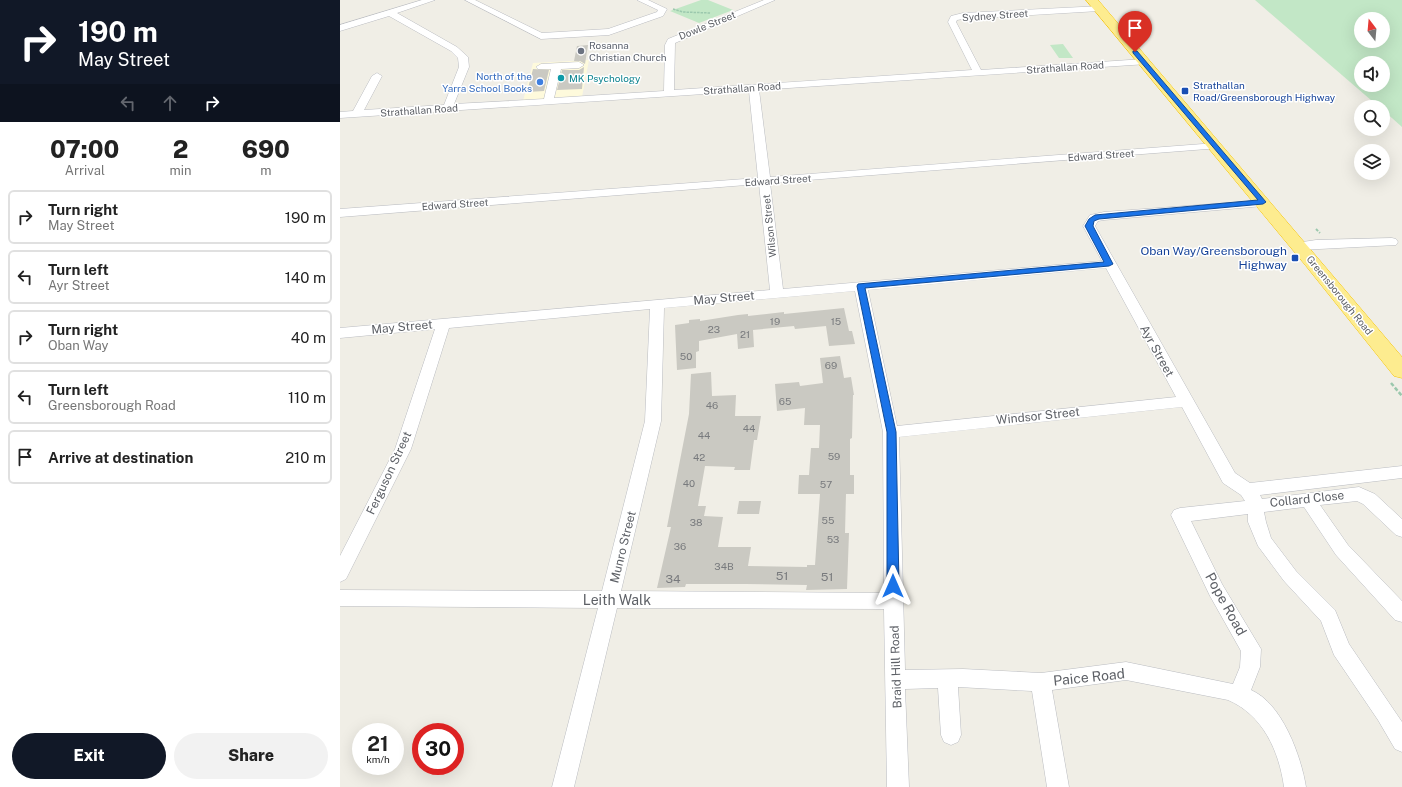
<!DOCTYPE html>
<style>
:root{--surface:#fff;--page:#f2f2f2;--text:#222;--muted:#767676;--line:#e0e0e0;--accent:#111827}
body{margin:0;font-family:"Public Sans",sans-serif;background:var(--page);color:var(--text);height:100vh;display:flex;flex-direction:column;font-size:15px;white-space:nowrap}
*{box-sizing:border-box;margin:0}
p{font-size:13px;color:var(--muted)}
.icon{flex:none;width:22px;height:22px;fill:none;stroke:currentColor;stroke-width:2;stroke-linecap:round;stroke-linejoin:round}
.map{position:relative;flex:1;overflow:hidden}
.details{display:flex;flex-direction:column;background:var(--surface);width:340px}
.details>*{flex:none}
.hud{background:#111827;color:#fff;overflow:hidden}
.needle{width:26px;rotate:344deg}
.fabs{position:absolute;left:1014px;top:12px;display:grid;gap:8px}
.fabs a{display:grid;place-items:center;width:36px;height:36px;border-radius:50%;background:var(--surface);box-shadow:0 4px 16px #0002;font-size:20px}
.speed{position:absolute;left:12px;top:723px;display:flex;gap:8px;font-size:20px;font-weight:700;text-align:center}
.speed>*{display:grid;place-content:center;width:52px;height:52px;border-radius:50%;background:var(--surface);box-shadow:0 4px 16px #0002;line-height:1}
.speed small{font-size:10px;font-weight:400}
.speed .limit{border:6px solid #d22;background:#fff;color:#111}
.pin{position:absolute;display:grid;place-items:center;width:34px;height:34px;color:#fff;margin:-41px -17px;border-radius:50% 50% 50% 0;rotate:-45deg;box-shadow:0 0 4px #0007}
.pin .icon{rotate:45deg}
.me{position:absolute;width:44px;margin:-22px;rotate:0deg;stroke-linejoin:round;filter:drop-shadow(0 0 3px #0008)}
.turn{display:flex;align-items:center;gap:14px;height:84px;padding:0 12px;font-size:18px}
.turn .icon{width:52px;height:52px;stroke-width:2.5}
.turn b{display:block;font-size:28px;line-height:34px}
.lanes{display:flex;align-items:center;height:38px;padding:0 12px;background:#0003;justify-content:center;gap:20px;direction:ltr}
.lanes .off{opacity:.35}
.eta{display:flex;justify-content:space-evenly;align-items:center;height:68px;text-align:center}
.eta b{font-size:24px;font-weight:800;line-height:28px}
.cta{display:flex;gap:8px;margin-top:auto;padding:8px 12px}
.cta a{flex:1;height:46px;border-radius:24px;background:var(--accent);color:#fff;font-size:16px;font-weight:800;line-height:46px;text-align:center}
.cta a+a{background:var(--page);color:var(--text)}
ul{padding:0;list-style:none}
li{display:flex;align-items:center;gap:12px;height:54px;margin:0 8px 6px;padding:0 4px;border:2px solid var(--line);border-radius:6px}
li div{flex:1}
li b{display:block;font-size:15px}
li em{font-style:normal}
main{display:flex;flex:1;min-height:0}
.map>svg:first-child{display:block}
.commercial{fill:#fefadc}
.green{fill:#c2e7c6;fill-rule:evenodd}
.building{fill:#cac9c2}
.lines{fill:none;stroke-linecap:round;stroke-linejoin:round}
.minor-casing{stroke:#babcc1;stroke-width:1}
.highway-casing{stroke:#f5c200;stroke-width:1}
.path-far2{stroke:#9bc8ad;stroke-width:1.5;stroke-dasharray:2.5 1;stroke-linecap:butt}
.path-far1{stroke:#9bc8ad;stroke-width:2;stroke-dasharray:3 1.5;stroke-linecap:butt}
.path{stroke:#9bc8ad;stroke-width:2.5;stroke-dasharray:4 2;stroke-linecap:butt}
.minor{fill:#fff;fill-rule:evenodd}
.highway{fill:#fdec8f;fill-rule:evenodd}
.route{fill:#1a73e8;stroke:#114b97}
.worship-dot{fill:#6b7280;stroke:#fff;stroke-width:1.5}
.culture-dot{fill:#0f9aa8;stroke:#fff;stroke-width:1.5}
.shop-dot{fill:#3f7fe0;stroke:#fff;stroke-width:1.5}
.transit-dot{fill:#1a4fb4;stroke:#fff;stroke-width:1.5}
.labels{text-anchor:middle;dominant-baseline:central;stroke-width:3;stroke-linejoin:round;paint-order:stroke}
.far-street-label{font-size:10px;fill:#5d6066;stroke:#fff}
.far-worship-label{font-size:10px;fill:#5b616d;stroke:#fff;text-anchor:start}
.far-shop-label{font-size:10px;fill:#366cbe;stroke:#fff;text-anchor:end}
.far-culture-label{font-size:10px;fill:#0d838f;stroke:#fff;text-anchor:start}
.far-transit-label{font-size:10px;fill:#164399;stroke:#fff;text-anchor:start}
.number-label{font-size:10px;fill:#787a7d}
.transit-label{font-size:12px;fill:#164399;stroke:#fff;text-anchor:end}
.street-label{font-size:12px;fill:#5d6066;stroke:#fff}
.near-number-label{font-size:12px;fill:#787a7d}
.near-street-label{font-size:14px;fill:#5d6066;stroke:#fff}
</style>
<main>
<section class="details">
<div class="hud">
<div class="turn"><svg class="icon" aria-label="right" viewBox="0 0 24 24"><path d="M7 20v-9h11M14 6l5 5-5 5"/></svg><div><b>190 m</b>May Street</div></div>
<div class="lanes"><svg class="icon off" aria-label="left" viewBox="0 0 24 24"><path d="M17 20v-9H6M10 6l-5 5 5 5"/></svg><svg class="icon off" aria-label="ahead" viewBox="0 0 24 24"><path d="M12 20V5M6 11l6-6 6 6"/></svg><svg class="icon" aria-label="right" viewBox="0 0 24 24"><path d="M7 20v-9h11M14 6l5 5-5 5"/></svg></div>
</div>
<div class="eta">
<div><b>07:00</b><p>Arrival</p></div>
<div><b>2</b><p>min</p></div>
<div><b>690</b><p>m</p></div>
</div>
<ul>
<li><svg class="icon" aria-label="right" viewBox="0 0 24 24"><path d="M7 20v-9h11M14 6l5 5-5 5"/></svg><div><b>Turn right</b><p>May Street</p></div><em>190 m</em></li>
<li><svg class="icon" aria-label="left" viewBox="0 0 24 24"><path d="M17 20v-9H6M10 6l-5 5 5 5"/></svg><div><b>Turn left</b><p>Ayr Street</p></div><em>140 m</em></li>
<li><svg class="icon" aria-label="right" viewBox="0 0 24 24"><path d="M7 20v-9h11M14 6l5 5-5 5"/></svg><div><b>Turn right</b><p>Oban Way</p></div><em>40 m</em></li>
<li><svg class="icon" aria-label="left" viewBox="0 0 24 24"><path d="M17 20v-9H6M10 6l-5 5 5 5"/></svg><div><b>Turn left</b><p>Greensborough Road</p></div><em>110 m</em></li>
<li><svg class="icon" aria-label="arrive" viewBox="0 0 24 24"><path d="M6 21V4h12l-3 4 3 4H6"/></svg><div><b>Arrive at destination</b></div><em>210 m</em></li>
</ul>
<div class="cta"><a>Exit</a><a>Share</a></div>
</section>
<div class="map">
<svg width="1062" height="787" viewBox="0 0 1062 787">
<rect width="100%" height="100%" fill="#f0eee6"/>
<!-- commercial -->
<path class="commercial" d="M 249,60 L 242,97 L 183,101 L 193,63 Z"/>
<!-- green -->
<path class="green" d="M 361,0 L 368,0 L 393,10 L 359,23 L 330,11 Z
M 915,0 L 1062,0 L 1062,127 L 1043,110 L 1043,107 L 1039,107 ZM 1021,19 L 1043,19 L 1043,41 L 1021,41 ZM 1021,63 L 1043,63 L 1043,85 L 1021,85 Z
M 723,44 L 733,58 L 719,58 L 710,45 Z"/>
<!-- building -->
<path class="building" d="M 248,45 L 245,64 L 240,61 L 234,61 L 237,46 Z
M 244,67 L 242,89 L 217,90 L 222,70 L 239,70 Z
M 193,69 L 209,70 L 204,91 L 187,92 Z
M 504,308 L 509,331 L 512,331 L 515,344 L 489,346 L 486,326 L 455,329 L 454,326 L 413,330 L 414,347 L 398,349 L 397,334 L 359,341 L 359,351 L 356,352 L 356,368 L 337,370 L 335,325 L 349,323 L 349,320 L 360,319 L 360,321 L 398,315 L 408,314 L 408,316 L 444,312 L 444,314 Z
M 500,356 L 504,378 L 511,377 L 514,395 L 513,395 L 512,438 L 510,439 L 510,475 L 514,475 L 514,494 L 506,494 L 505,533 L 509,533 L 507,589 L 466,590 L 467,585 L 406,584 L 346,584 L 345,587 L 317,588 L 331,527 L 327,527 L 349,414 L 351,374 L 371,372 L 372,396 L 396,395 L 395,416 L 421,416 L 417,440 L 414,440 L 410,470 L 394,470 L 395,467 L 365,466 L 358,506 L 366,506 L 364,516 L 383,517 L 378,547 L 411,547 L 408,566 L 467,567 L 467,565 L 475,565 L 480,494 L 458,494 L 459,475 L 469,475 L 471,448 L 479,448 L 480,425 L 464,425 L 465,408 L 437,411 L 435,384 L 459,382 L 460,386 L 483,383 L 480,358 Z
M 399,501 L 421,501 L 419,514 L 397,514 Z"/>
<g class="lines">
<defs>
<path id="minor" d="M 82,0 L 95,0 L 57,13 L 117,47 L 128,57 L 129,67 L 114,104 L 204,99 L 211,69 L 198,69 L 196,67 L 201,64 L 239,62 L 244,65 L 239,68 L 221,69 L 214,98 L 324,91 L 325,45 L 328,39 L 424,0 L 435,0 L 335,43 L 334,90 L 632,70 L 608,22 L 611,16 L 623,13 L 762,6 L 762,10 L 759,11 L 623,19 L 617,20 L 616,22 L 641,70 L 804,59 L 807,60 L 807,64 L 419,90 L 430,177 L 876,143 L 880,144 L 881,146 L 880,148 L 430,183 L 443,289 L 762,261 L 743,226 L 750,215 L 764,212 L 927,200 L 929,202 L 927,204 L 923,206 L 764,220 L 758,221 L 755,226 L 895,473 L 910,483 L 1062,466 L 1062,478 L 920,495 L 922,499 L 1019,487 L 1035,494 L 1062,519 L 1062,537 L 1056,535 L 1023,504 L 1017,501 L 980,505 L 1008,545 L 1062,601 L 1062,622 L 1055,620 L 996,555 L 964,507 L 924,512 L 926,522 L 931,538 L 956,571 L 995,610 L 1009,644 L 1062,722 L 1062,752 L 1055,749 L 1038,720 L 994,655 L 981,621 L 944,581 L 918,546 L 908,522 L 908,514 L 851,521 L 882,584 L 921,649 L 920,667 L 911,690 C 942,703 961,756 966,787 L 944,787 C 939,751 923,715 888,700 L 786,680 L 712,690 L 729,787 L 707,787 L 692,691 L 618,687 L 621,735 L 618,742 L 611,745 L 604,742 L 601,735 L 598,688 L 565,689 L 569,787 L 547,787 L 544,609 L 277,608 L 234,787 L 212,787 L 258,608 L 0,606 L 0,590 L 262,591 L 305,421 L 310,309 L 109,328 L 71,449 L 6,579 L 0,582 L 0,556 L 55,449 L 95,329 L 0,338 L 0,328 L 430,290 L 419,184 L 0,217 L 0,209 L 418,178 L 409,91 L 0,118 L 0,112 L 13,111 L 32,76 L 37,73 L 42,76 L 24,110 L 104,105 L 119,67 L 118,58 L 111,51 L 49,16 L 0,31 L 0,25 ZM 766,268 L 836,397 L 557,426 L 528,290 ZM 515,291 L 543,432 L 544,593 L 281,591 L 321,421 L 324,308 ZM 842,407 L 883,483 L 901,495 L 905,501 L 840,508 L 834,510 L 831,515 L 870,596 L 901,651 L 900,667 L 893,684 L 786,662 L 701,673 L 623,669 L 565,670 L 559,437 Z
M 125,0 L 135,0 L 202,33 L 268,29 L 317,12 L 318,10 L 297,0 L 308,0 L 327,9 L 323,16 L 269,35 L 201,39 Z
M 1052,238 L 1056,239 L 1058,242 L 1056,245 L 960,250 L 954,246 L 956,243 L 976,240 Z"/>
<path id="highway" d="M 746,0 L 758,0 L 1062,357 L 1062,378 L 1054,376 L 966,266 Z"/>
</defs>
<!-- minor casing -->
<use href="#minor" class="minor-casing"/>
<!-- highway casing -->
<use href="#highway" class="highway-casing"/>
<!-- path-far2 -->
<path class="path-far2" d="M 333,9 L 343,12 L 371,13"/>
<!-- path-far1 -->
<path class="path-far1" d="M 976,229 L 980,233"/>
<!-- path -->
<path class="path" d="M 1051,383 L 1062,396"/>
<!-- minor -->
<use href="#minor" class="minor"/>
<!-- highway -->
<use href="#highway" class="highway"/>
</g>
<!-- route -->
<path class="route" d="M 793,51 L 797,51 L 926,202 L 923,204 L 759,219 L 754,221 L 753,226 L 773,264 L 769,266 L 525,288 L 556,432 L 559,586 L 557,589 L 553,591 L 549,589 L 547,586 L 547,432 L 517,286 L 518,284 L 764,262 L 745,226 L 749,219 L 755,215 L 918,200 L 793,53 Z"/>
<!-- markers -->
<circle class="worship-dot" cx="241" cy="51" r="4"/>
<circle class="culture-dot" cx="221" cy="78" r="4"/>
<circle class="shop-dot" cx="200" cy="82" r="4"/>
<g class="transit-dot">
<rect x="841" y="87" width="8" height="8" rx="2"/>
<rect x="951" y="254" width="8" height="8" rx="2"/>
</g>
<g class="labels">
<!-- far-street labels -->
<g class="far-street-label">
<text transform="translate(655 15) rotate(-4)">Sydney Street</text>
<text transform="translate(367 25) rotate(-22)">Dowle Street</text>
<text transform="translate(725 67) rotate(-4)">Strathallan Road</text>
<text transform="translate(402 88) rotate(-4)">Strathallan Road</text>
<text transform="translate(79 110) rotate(-4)">Strathallan Road</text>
<text transform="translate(761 155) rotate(-4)">Edward Street</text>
<text transform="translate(438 180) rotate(-4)">Edward Street</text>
<text transform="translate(115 204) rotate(-4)">Edward Street</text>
<text transform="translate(429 226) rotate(-96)">Wilson Street</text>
<text transform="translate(1000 295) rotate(51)">Greensborough Road</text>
</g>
<!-- far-worship labels -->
<g class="far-worship-label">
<text x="249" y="45">Rosanna<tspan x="249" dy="12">Christian Church</tspan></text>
</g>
<!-- far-shop labels -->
<g class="far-shop-label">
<text x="192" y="76">North of the<tspan x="192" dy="12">Yarra School Books</tspan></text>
</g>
<!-- far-culture labels -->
<g class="far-culture-label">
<text x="229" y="78">MK Psychology</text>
</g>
<!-- far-transit labels -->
<g class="far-transit-label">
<text x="853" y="85">Strathallan<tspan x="853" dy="12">Road/Greensborough Highway</tspan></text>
</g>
<!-- number labels -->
<g class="number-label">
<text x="435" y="321">19</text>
<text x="496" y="321">15</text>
<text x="374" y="329">23</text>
<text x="405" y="334">21</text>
<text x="346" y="356">50</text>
<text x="491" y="365">69</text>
<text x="445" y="401">65</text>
<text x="372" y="405">46</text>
<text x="409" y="428">44</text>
<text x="364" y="435">44</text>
<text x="494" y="456">59</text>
<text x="359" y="457">42</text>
<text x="349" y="483">40</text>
<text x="486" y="484">57</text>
<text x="488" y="520">55</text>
<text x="356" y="522">38</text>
<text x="493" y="539">53</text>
<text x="340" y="546">36</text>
<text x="384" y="566">34B</text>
</g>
<!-- transit labels -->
<g class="transit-label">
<text x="947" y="251">Oban Way/Greensborough<tspan x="947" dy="14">Highway</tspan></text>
</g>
<!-- street labels -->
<g class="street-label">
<text transform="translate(384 298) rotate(-5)">May Street</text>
<text transform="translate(62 327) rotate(-5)">May Street</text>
<text transform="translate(817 351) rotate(61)">Ayr Street</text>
<text transform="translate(698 416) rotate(-6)">Windsor Street</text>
<text transform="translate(49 473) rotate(-65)">Ferguson Street</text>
<text transform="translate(967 499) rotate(-6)">Collard Close</text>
<text transform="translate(283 547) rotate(-76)">Munro Street</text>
<text transform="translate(556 667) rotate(-92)">Braid Hill Road</text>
</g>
<!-- near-number labels -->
<g class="near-number-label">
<text x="442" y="576">51</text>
<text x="487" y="577">51</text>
<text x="333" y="579">34</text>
</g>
<!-- near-street labels -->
<g class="near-street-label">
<text x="277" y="600">Leith Walk</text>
<text transform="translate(886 604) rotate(61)">Pope Road</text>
<text transform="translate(749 677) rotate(-6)">Paice Road</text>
</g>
</g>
</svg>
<div class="fabs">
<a><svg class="needle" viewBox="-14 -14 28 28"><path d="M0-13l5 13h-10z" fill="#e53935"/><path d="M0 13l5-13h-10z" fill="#767676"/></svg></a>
<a><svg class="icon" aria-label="sound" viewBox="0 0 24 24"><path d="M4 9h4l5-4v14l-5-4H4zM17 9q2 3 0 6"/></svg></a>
<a><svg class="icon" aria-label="search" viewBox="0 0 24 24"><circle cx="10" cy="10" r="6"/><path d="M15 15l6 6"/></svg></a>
<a><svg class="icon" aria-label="layers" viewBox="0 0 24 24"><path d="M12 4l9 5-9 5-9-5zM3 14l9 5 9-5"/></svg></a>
</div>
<div class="speed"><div>21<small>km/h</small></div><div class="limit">30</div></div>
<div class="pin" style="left:795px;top:52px;background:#d93025"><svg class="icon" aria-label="arrive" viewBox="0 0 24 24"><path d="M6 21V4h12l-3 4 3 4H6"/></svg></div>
<svg class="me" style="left:553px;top:586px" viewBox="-20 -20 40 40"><path d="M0-17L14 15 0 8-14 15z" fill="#1a73e8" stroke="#fff" stroke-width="4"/></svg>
</div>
</main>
